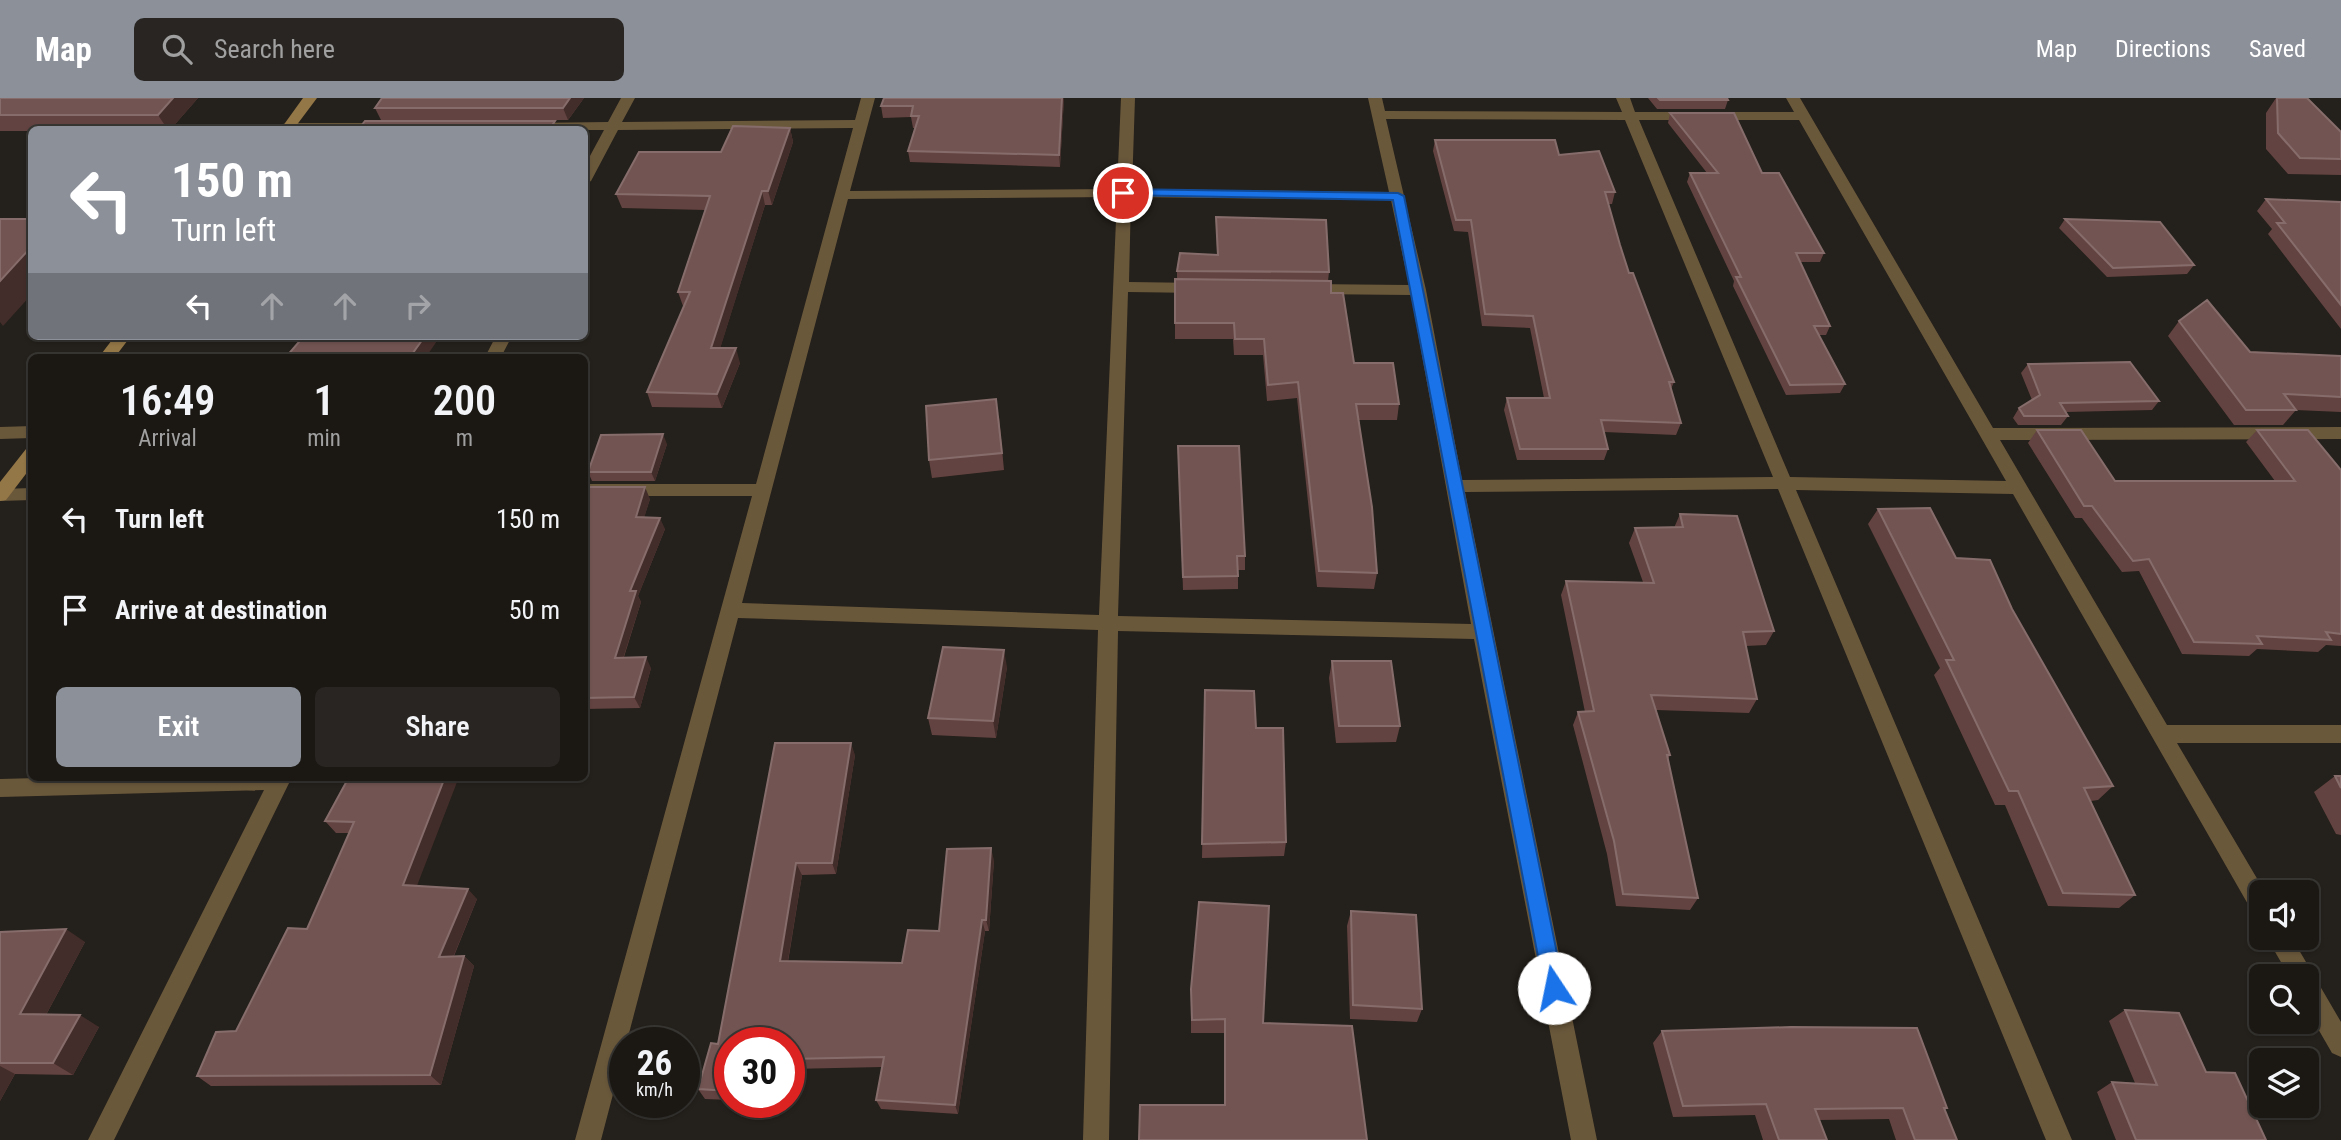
<!DOCTYPE html>
<style>
:root{--surface:#1b1814;--page:#282522;--text:#f1f3f6;--muted:#a0a0a0;--line:#393734;--accent:#8c9099}
body{margin:0;font-family:"Roboto Condensed",sans-serif;background:var(--page);color:var(--text);height:100vh;display:flex;flex-direction:column;font-size:26px;white-space:nowrap}
*{box-sizing:border-box;margin:0}
p{font-size:23px;color:var(--muted)}
.icon{flex:none;width:38px;height:38px;fill:none;stroke:currentColor;stroke-width:2;stroke-linecap:round;stroke-linejoin:round}
.map{position:relative;flex:1;overflow:hidden}
.details{position:absolute;left:28px;top:256px;width:560px;height:427px;display:flex;flex-direction:column;background:var(--surface);border-radius:10px;box-shadow:0 2px 5px #0004,0 0 0 2px var(--line)}
.details>*{flex:none}
.banner{position:absolute;left:28px;top:28px;width:560px;height:214px;border-radius:10px;box-shadow:0 2px 5px #0004,0 0 0 2px var(--line);background:#8c9099;color:#fff;overflow:hidden}
.fabs{position:absolute;left:2249px;top:782px;display:grid;gap:14px}
.fabs a{display:grid;place-items:center;width:70px;height:70px;border-radius:10px;background:var(--surface);box-shadow:0 2px 5px #0004,0 0 0 2px var(--line);font-size:35px}
.speed{position:absolute;left:609px;top:929px;display:flex;gap:14px;font-size:35px;font-weight:700;text-align:center}
.speed>*{display:grid;place-content:center;width:91px;height:91px;border-radius:50%;background:var(--surface);box-shadow:0 2px 5px #0004,0 0 0 2px var(--line);line-height:1}
.speed small{font-size:18px;font-weight:400}
.speed .limit{border:10px solid #d22;background:#fff;color:#111}
.pin{position:absolute;display:grid;place-items:center;width:60px;height:60px;color:#fff;margin:-30px;border:4px solid #fff;border-radius:50%;box-shadow:0 2px 7px #0007}
.me{position:absolute;width:77px;margin:-38px;rotate:349deg;stroke-linejoin:round;filter:drop-shadow(0 0 5px #0008)}
.turn{display:flex;align-items:center;gap:24px;height:147px;padding:0 28px;font-size:32px}
.turn .icon{width:91px;height:91px;stroke-width:2.5}
.turn b{display:block;font-size:49px;line-height:60px}
.lanes{display:flex;align-items:center;height:66px;padding:0 28px;background:#0003;justify-content:center;gap:35px;direction:ltr}
.lanes .off{opacity:.35}
.eta{display:flex;justify-content:space-evenly;align-items:center;height:119px;text-align:center}
.eta b{font-size:42px;font-weight:600;line-height:49px}
.button{display:flex;gap:14px;margin-top:auto;padding:14px 28px}
.button a{flex:1;height:80px;border-radius:10px;background:var(--accent);color:#fff;font-size:28px;font-weight:600;line-height:80px;text-align:center}
.button a+a{background:var(--page);color:var(--text)}
ul{padding:0;list-style:none}
li{display:flex;align-items:center;gap:21px;height:91px;padding:0 28px}
li div{flex:1}
li b{display:block;font-size:26px}
li em{font-style:normal}
header{display:flex;align-items:center;gap:42px;box-sizing:border-box;height:98px;padding:0 35px;background:var(--accent);color:#fff}
header strong{font-size:33px}
nav{display:flex;gap:38px;margin-inline-start:auto;font-size:24px}
.search{width:490px;height:63px;background:var(--page);display:flex;align-items:center;gap:18px;box-sizing:border-box;padding:0 24px;border-radius:10px;color:var(--muted);font-size:26px}
.map>svg:first-child{display:block}
.lines{fill:none;stroke-linecap:round;stroke-linejoin:round}
.minor{fill:#6a583b;fill-rule:evenodd}
.secondary{fill:#947747;fill-rule:evenodd}
.wall{fill:#634341}
.shaded-wall{fill:#432d2a}
.building{fill:#725553;stroke:#866d6b;stroke-width:2}
.route{fill:#1a73e8;stroke:#114b97;stroke-width:2}
</style>
<header>
<strong>Map</strong>
<div class="search"><svg class="icon" aria-label="search" viewBox="0 0 24 24"><circle cx="10" cy="10" r="6"/><path d="M15 15l6 6"/></svg>Search here</div>
<nav><a>Map</a><a>Directions</a><a>Saved</a></nav>
</header>
<div class="map">
<svg width="2341" height="1042" viewBox="0 0 2341 1042">
<rect width="100%" height="100%" fill="#24201b"/>
<g class="lines">
<!-- minor -->
<path class="minor" d="M 621,0 L 635,0 L 622,24 L 855,22 L 861,0 L 875,0 L 850,93 L 1117,91 L 1121,0 L 1135,0 L 1132,91 L 1389,94 L 1368,0 L 1382,0 L 1385,13 L 1622,14 L 1616,0 L 1630,0 L 1635,14 L 1794,14 L 1786,0 L 1800,0 L 1993,330 L 2341,329 L 2341,341 L 2000,342 L 2167,627 L 2341,627 L 2341,645 L 2177,645 L 2265,794 L 2261,794 L 2261,818 L 2253,815 L 2013,396 L 1796,392 L 2072,1042 L 2046,1042 L 1778,391 L 1465,394 L 1597,1042 L 1571,1042 L 1474,541 L 1118,533 L 1109,1042 L 1083,1042 L 1098,532 L 738,520 L 601,1042 L 575,1042 L 752,398 L 584,398 L 584,386 L 756,386 L 853,30 L 618,32 L 591,83 L 584,87 L 584,69 L 604,32 L 525,32 L 523,29 L 530,25 L 608,24 ZM 1386,21 L 1625,22 L 1773,379 L 1462,382 L 1426,192 ZM 1639,22 L 1799,22 L 2006,383 L 1790,379 ZM 1117,99 L 1099,517 L 742,505 L 848,101 ZM 1131,99 L 1391,102 L 1409,187 L 1307,186 L 1299,191 L 1307,196 L 1411,197 L 1471,526 L 1118,518 L 1128,194 L 1200,195 L 1208,190 L 1200,185 L 1129,184 Z
M 288,25 L 385,25 L 392,29 L 390,32 L 283,32 L 283,26 Z
M 496,238 L 512,238 L 501,259 L 485,259 Z
M 32,328 L 32,340 L 0,341 L 0,329 Z
M 32,390 L 32,402 L 0,403 L 0,391 Z
M 75,679 L 292,679 L 114,1042 L 88,1042 L 264,692 L 0,699 L 0,681 Z
M 2267,840 L 2292,840 L 2341,924 L 2341,959 L 2332,955 L 2306,910 L 2306,878 L 2289,878 Z"/>
<!-- secondary -->
<path class="secondary" d="M 303,0 L 317,0 L 293,32 L 280,32 Z
M 115,238 L 131,238 L 115,259 L 99,259 Z
M 32,349 L 32,368 L 6,402 L 0,403 L 0,384 L 26,351 Z"/>
</g>
<!-- wall -->
<path class="wall" d="M 0,0 L 198,0 L 170,32 L 32,32 L 32,33 L 0,33 Z
M 382,0 L 584,0 L 568,22 L 381,22 L 375,10 Z
M 1064,0 L 1060,69 L 910,64 L 908,53 L 915,30 L 913,30 L 911,19 L 883,20 L 881,8 Z
M 1648,0 L 1727,0 L 1728,2 L 1725,11 L 1657,11 Z
M 2276,0 L 2307,0 L 2341,34 L 2341,77 L 2288,76 L 2266,51 L 2266,15 Z
M 1670,15 L 1762,75 L 1824,155 L 1820,164 L 1800,164 L 1830,228 L 1826,237 L 1819,237 L 1845,286 L 1840,295 L 1786,297 L 1733,188 L 1734,183 L 1687,84 L 1690,75 L 1707,75 L 1668,25 Z
M 790,30 L 793,44 L 772,107 L 765,107 L 720,250 L 740,265 L 722,310 L 652,309 L 647,294 L 684,208 L 683,208 L 678,194 L 706,112 L 622,110 L 616,96 L 721,54 Z
M 1435,42 L 1559,57 L 1615,94 L 1612,106 L 1608,106 L 1629,175 L 1674,284 L 1671,291 L 1681,325 L 1676,337 L 1604,334 L 1608,351 L 1604,362 L 1517,362 L 1504,312 L 1507,300 L 1544,300 L 1530,230 L 1482,228 L 1468,134 L 1454,133 L 1433,53 Z
M 2266,101 L 2341,104 L 2341,231 L 2268,136 L 2272,131 L 2257,113 Z
M 1216,119 L 1329,174 L 1328,183 L 1331,195 L 1354,265 L 1399,306 L 1397,322 L 1359,322 L 1377,475 L 1374,491 L 1317,489 L 1297,300 L 1267,303 L 1263,257 L 1234,257 L 1233,241 L 1175,241 L 1175,181 L 1177,181 L 1177,173 L 1217,157 Z
M 2065,121 L 2194,167 L 2187,176 L 2107,179 L 2059,130 Z
M 2179,223 L 2250,254 L 2341,258 L 2341,314 L 2296,312 L 2283,327 L 2234,327 L 2168,238 Z
M 2028,266 L 2159,303 L 2152,312 L 2066,314 L 2068,318 L 2061,327 L 2018,327 L 2013,320 L 2019,310 L 2032,302 L 2021,275 Z
M 999,319 L 1004,372 L 932,380 L 929,362 Z
M 2037,332 L 2115,383 L 2275,383 L 2246,344 L 2257,332 L 2341,372 L 2341,548 L 2326,547 L 2318,554 L 2257,551 L 2249,558 L 2182,556 L 2139,473 L 2122,474 L 2082,420 L 2075,420 L 2028,345 Z
M 667,346 L 655,383 L 592,383 L 588,374 Z
M 1178,348 L 1245,458 L 1245,472 L 1238,472 L 1238,491 L 1183,492 Z
M 584,389 L 650,401 L 644,419 L 665,431 L 638,498 L 641,504 L 624,559 L 651,570 L 640,610 L 584,611 Z
M 1878,411 L 1956,460 L 2012,511 L 2113,688 L 2098,702 L 2091,703 L 2135,797 L 2119,810 L 2048,808 L 2005,707 L 1995,707 L 1934,577 L 1940,570 L 1868,426 Z
M 1680,416 L 1774,533 L 1766,547 L 1746,548 L 1757,601 L 1749,615 L 1656,612 L 1670,657 L 1668,661 L 1698,800 L 1690,812 L 1616,808 L 1607,756 L 1573,627 L 1578,614 L 1585,614 L 1561,497 L 1566,483 L 1643,484 L 1629,445 L 1635,430 L 1674,430 Z
M 1332,563 L 1400,628 L 1396,644 L 1336,645 L 1329,580 Z
M 1007,569 L 996,640 L 932,637 L 928,620 Z
M 1205,592 L 1256,630 L 1286,744 L 1284,758 L 1202,760 Z
M 775,645 L 855,657 L 836,776 L 802,777 L 788,864 L 902,865 L 939,833 L 994,762 L 989,833 L 985,833 L 958,1016 L 881,1011 L 876,1002 L 882,969 L 790,971 L 789,972 L 789,945 L 730,945 L 730,1002 L 705,1001 L 698,991 L 718,946 Z
M 2335,678 L 2341,678 L 2341,737 L 2336,736 L 2314,694 Z
M 349,679 L 417,788 L 477,801 L 454,858 L 464,858 L 474,868 L 441,987 L 211,988 L 197,978 L 236,933 L 307,831 L 349,735 L 336,735 L 325,723 Z
M 1351,813 L 1422,911 L 1417,924 L 1350,921 L 1347,828 Z
M 0,834 L 85,844 L 46,917 L 99,929 L 73,977 L 15,976 L 0,1003 Z
M 1191,891 L 1263,925 L 1352,928 L 1224,1007 L 1224,935 L 1191,935 Z
M 2125,912 L 2206,974 L 2266,1042 L 2116,1042 L 2097,994 L 2112,984 L 2135,985 L 2109,923 Z
M 1662,933 L 1947,1010 L 1945,1012 L 1957,1042 L 1896,1042 L 1889,1021 L 1819,1022 L 1827,1042 L 1763,1042 L 1755,1017 L 1673,1019 L 1653,945 Z"/>
<!-- shaded-wall -->
<path class="shaded-wall" d="M 173,0 L 198,0 L 170,32 L 168,32 L 158,17 Z
M 570,0 L 584,0 L 568,22 L 563,10 Z
M 1062,0 L 1064,0 L 1060,69 L 1059,57 Z
M 790,30 L 793,44 L 772,107 L 768,93 Z
M 762,93 L 765,107 L 716,264 L 711,250 Z
M 32,148 L 32,196 L 3,228 L 0,224 L 0,183 Z
M 425,238 L 434,238 L 437,243 L 426,259 L 410,259 Z
M 736,250 L 740,265 L 722,310 L 717,296 Z
M 663,336 L 667,346 L 655,383 L 651,374 Z
M 645,389 L 650,401 L 641,430 L 636,419 Z
M 660,420 L 665,431 L 638,498 L 641,504 L 620,570 L 615,560 L 630,493 Z
M 1004,552 L 1007,569 L 996,640 L 993,623 Z
M 646,559 L 651,570 L 640,610 L 634,599 Z
M 851,645 L 855,657 L 836,776 L 832,765 Z
M 445,679 L 459,679 L 413,798 L 403,787 Z
M 991,750 L 994,762 L 989,833 L 986,822 Z
M 796,765 L 802,777 L 786,874 L 780,863 Z
M 468,791 L 477,801 L 449,869 L 439,859 Z
M 982,822 L 985,833 L 958,1016 L 955,1007 Z
M 66,831 L 85,844 L 40,928 L 20,916 Z
M 464,858 L 474,868 L 441,987 L 430,977 Z
M 80,917 L 99,929 L 73,977 L 53,965 Z
M 0,968 L 15,976 L 0,1003 Z"/>
<!-- building -->
<path class="building" d="M 0,0 L 173,0 L 158,17 L 0,17 Z
M 382,0 L 570,0 L 563,10 L 375,10 Z
M 884,0 L 1062,0 L 1059,57 L 908,53 L 919,18 L 911,18 L 913,8 L 881,8 Z
M 1658,0 L 1727,0 L 1728,2 L 1660,2 Z
M 2277,0 L 2307,0 L 2341,34 L 2341,61 L 2300,60 L 2278,35 Z
M 1670,15 L 1734,15 L 1762,75 L 1779,75 L 1824,155 L 1796,155 L 1830,228 L 1814,228 L 1845,286 L 1790,287 L 1736,179 L 1741,179 L 1690,75 L 1718,75 Z
M 365,23 L 555,23 L 551,29 L 564,30 L 563,32 L 358,32 Z
M 733,28 L 790,30 L 768,93 L 762,93 L 711,250 L 736,250 L 717,296 L 647,294 L 690,194 L 678,194 L 710,98 L 616,96 L 639,54 L 721,54 Z
M 1435,42 L 1555,42 L 1559,57 L 1599,53 L 1615,94 L 1605,94 L 1620,147 L 1629,175 L 1633,175 L 1674,284 L 1669,284 L 1681,325 L 1601,322 L 1608,351 L 1520,351 L 1507,300 L 1550,300 L 1533,218 L 1485,216 L 1471,122 L 1456,122 Z
M 2266,101 L 2341,104 L 2341,207 L 2277,125 L 2285,125 Z
M 1216,119 L 1326,122 L 1329,174 L 1177,173 L 1180,155 L 1218,157 Z
M 0,121 L 32,121 L 32,148 L 0,183 Z
M 2065,121 L 2160,124 L 2194,167 L 2113,170 Z
M 1175,181 L 1331,183 L 1331,195 L 1343,195 L 1354,265 L 1393,265 L 1399,306 L 1356,306 L 1372,409 L 1377,475 L 1319,473 L 1298,284 L 1268,287 L 1264,241 L 1235,241 L 1234,225 L 1175,225 Z
M 2207,202 L 2250,254 L 2341,258 L 2341,299 L 2284,296 L 2296,312 L 2246,312 L 2179,223 Z
M 304,238 L 425,238 L 410,259 L 286,259 Z
M 2130,264 L 2159,303 L 2060,305 L 2068,318 L 2024,318 L 2019,310 L 2040,297 L 2028,266 Z
M 996,301 L 1002,355 L 929,362 L 926,308 Z
M 2037,332 L 2081,332 L 2115,383 L 2295,383 L 2257,332 L 2308,332 L 2341,372 L 2341,536 L 2326,534 L 2331,542 L 2257,538 L 2262,546 L 2194,544 L 2149,461 L 2133,463 L 2092,408 L 2084,408 Z
M 663,336 L 651,374 L 588,374 L 601,337 Z
M 1178,348 L 1239,348 L 1245,458 L 1237,458 L 1238,478 L 1183,479 Z
M 584,389 L 645,389 L 636,419 L 660,420 L 630,493 L 636,493 L 615,560 L 646,559 L 634,599 L 584,600 Z
M 1930,410 L 1956,460 L 1990,462 L 2012,511 L 2113,688 L 2084,690 L 2135,797 L 2063,795 L 2018,693 L 2009,693 L 1946,562 L 1954,562 L 1878,411 Z
M 1680,416 L 1737,418 L 1774,533 L 1743,534 L 1757,601 L 1651,597 L 1670,657 L 1667,657 L 1698,800 L 1623,796 L 1614,743 L 1578,614 L 1594,613 L 1566,483 L 1654,485 L 1635,430 L 1683,429 Z
M 943,549 L 1004,552 L 993,623 L 928,620 Z
M 1332,563 L 1391,563 L 1400,628 L 1339,628 Z
M 1205,592 L 1254,593 L 1256,630 L 1283,630 L 1286,744 L 1202,746 Z
M 775,645 L 851,645 L 832,765 L 796,765 L 780,863 L 902,865 L 908,832 L 939,833 L 947,751 L 991,750 L 986,822 L 982,822 L 955,1007 L 876,1002 L 884,959 L 789,961 L 789,945 L 730,945 L 730,993 L 698,991 L 711,945 L 718,946 Z
M 2335,678 L 2341,678 L 2341,690 Z
M 349,679 L 445,679 L 403,787 L 468,791 L 439,859 L 464,858 L 430,977 L 197,978 L 216,934 L 236,933 L 288,830 L 307,831 L 354,724 L 325,723 Z
M 1199,804 L 1269,808 L 1263,925 L 1352,928 L 1367,1042 L 1139,1042 L 1140,1007 L 1225,1007 L 1225,921 L 1192,922 L 1191,891 Z
M 1351,813 L 1416,817 L 1422,911 L 1353,907 Z
M 66,831 L 20,916 L 80,917 L 53,965 L 0,965 L 0,834 Z
M 2125,912 L 2179,915 L 2206,974 L 2235,975 L 2266,1042 L 2136,1042 L 2112,984 L 2157,987 Z
M 1791,929 L 1917,930 L 1947,1010 L 1944,1010 L 1957,1042 L 1915,1042 L 1903,1010 L 1815,1011 L 1827,1042 L 1779,1042 L 1766,1006 L 1683,1008 L 1662,933 Z"/>
<!-- route -->
<path class="route" d="M 1123,91 L 1398,95 L 1404,98 L 1564,890 L 1561,896 L 1554,899 L 1547,896 L 1544,890 L 1393,102 L 1119,97 L 1117,95 Z"/>
</svg>
<div class="fabs">
<a><svg class="icon" aria-label="sound" viewBox="0 0 24 24"><path d="M4 9h4l5-4v14l-5-4H4zM17 9q2 3 0 6"/></svg></a>
<a><svg class="icon" aria-label="search" viewBox="0 0 24 24"><circle cx="10" cy="10" r="6"/><path d="M15 15l6 6"/></svg></a>
<a><svg class="icon" aria-label="layers" viewBox="0 0 24 24"><path d="M12 4l9 5-9 5-9-5zM3 14l9 5 9-5"/></svg></a>
</div>
<div class="speed"><div>26<small>km/h</small></div><div class="limit">30</div></div>
<div class="pin" style="left:1123px;top:95px;background:#d93025"><svg class="icon" aria-label="arrive" viewBox="0 0 24 24"><path d="M6 21V4h12l-3 4 3 4H6"/></svg></div>
<svg class="me" style="left:1554px;top:890px" viewBox="-20 -20 40 40"><circle r="19" fill="#fff"/><path d="M0-13L10 11 0 6-10 11z" fill="#1a73e8"/></svg>
<div class="banner">
<div class="turn"><svg class="icon" aria-label="left" viewBox="0 0 24 24"><path d="M17 20v-9H6M10 6l-5 5 5 5"/></svg><div><b>150 m</b>Turn left</div></div>
<div class="lanes"><svg class="icon" aria-label="left" viewBox="0 0 24 24"><path d="M17 20v-9H6M10 6l-5 5 5 5"/></svg><svg class="icon off" aria-label="ahead" viewBox="0 0 24 24"><path d="M12 20V5M6 11l6-6 6 6"/></svg><svg class="icon off" aria-label="ahead" viewBox="0 0 24 24"><path d="M12 20V5M6 11l6-6 6 6"/></svg><svg class="icon off" aria-label="right" viewBox="0 0 24 24"><path d="M7 20v-9h11M14 6l5 5-5 5"/></svg></div>
</div>
<section class="details">
<div class="eta">
<div><b>16:49</b><p>Arrival</p></div>
<div><b>1</b><p>min</p></div>
<div><b>200</b><p>m</p></div>
</div>
<ul>
<li><svg class="icon" aria-label="left" viewBox="0 0 24 24"><path d="M17 20v-9H6M10 6l-5 5 5 5"/></svg><div><b>Turn left</b></div><em>150 m</em></li>
<li><svg class="icon" aria-label="arrive" viewBox="0 0 24 24"><path d="M6 21V4h12l-3 4 3 4H6"/></svg><div><b>Arrive at destination</b></div><em>50 m</em></li>
</ul>
<div class="button"><a>Exit</a><a>Share</a></div>
</section>
</div>
